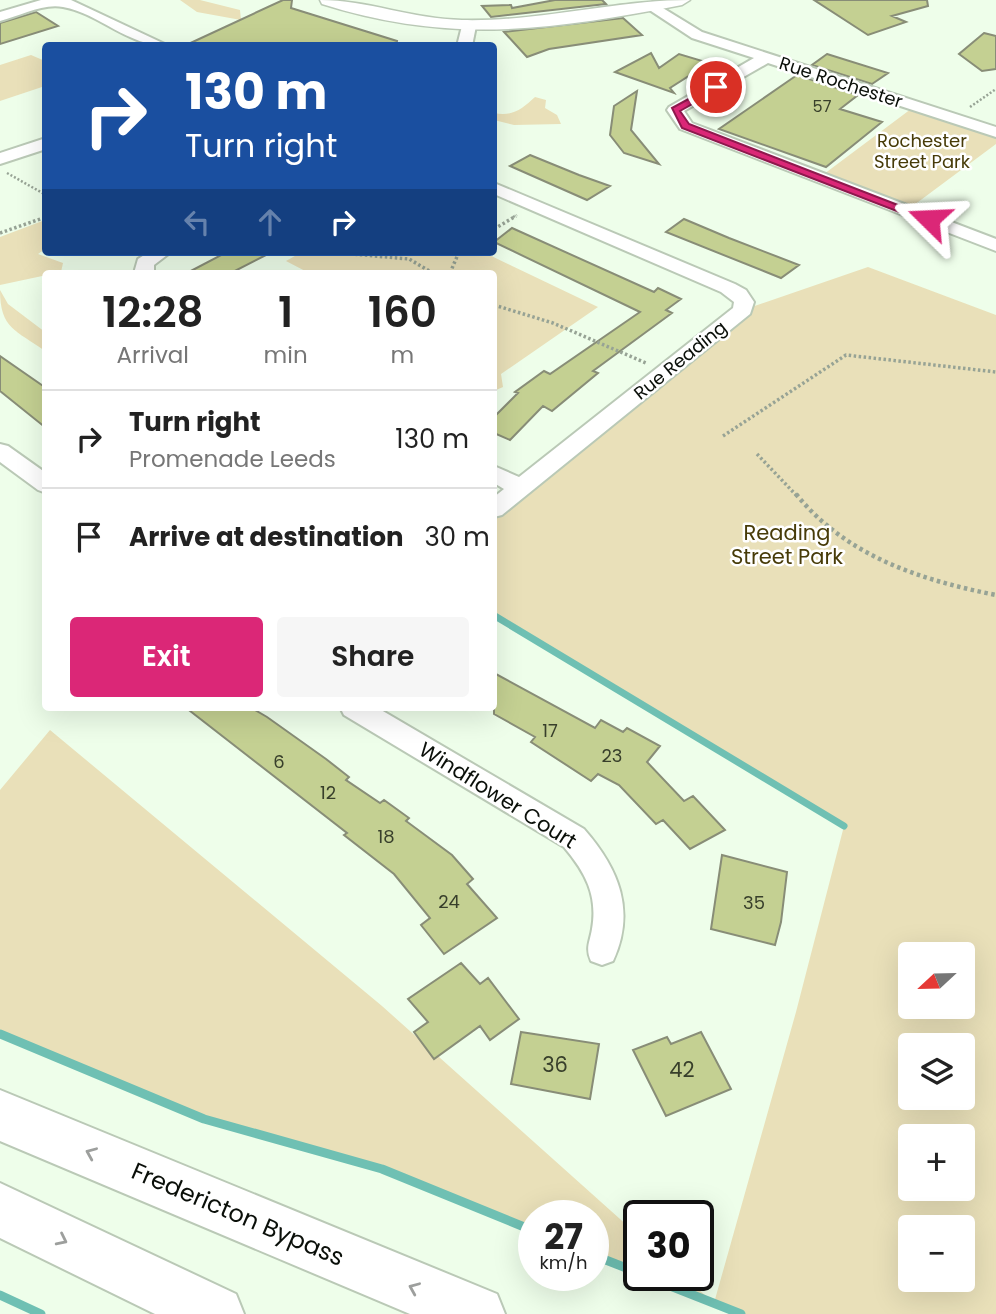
<!DOCTYPE html>
<meta charset="utf-8">
<style>
:root{--surface:#fff;--page:#f6f6f6;--text:#222;--muted:#767676;--line:#e0e0e0;--accent:#db2777}
body{margin:0;font-family:Poppins,sans-serif;background:var(--page);color:var(--text);height:100vh;display:flex;flex-direction:column;font-size:26px;white-space:nowrap}
*{box-sizing:border-box;margin:0}
p{font-size:23px;color:var(--muted)}
.icon{flex:none;width:38px;height:38px;fill:none;stroke:currentColor;stroke-width:2;stroke-linecap:round;stroke-linejoin:round}
.map{position:relative;flex:1;overflow:hidden}
.sheet{position:absolute;left:42px;top:270px;width:455px;height:441px;display:flex;flex-direction:column;background:var(--surface);border-radius:7px;box-shadow:0 7px 28px #0002}
.sheet>*{flex:none}
.top-card{position:absolute;left:42px;top:42px;width:455px;height:214px;border-radius:7px;box-shadow:0 7px 28px #0002;background:#1a4fa0;color:#fff;overflow:hidden}
.needle{width:46px;rotate:248deg}
.fabs{position:absolute;left:898px;top:942px;display:grid;gap:14px}
.fabs a{display:grid;place-items:center;width:77px;height:77px;border-radius:7px;background:var(--surface);box-shadow:0 7px 28px #0002;font-size:35px}
.speed{position:absolute;left:518px;top:1200px;display:flex;gap:14px;font-size:35px;font-weight:700;text-align:center}
.speed>*{display:grid;place-content:center;width:91px;height:91px;border-radius:50%;background:var(--surface);box-shadow:0 7px 28px #0002;line-height:1}
.speed small{font-size:18px;font-weight:400}
.speed .limit{border:4px solid #111;border-radius:10px;background:#fff;color:#111}
.pin{position:absolute;display:grid;place-items:center;width:60px;height:60px;color:#fff;margin:-30px;border:4px solid #fff;border-radius:50%;box-shadow:0 2px 7px #0007}
.me{position:absolute;width:77px;margin:-38px;rotate:291deg;stroke-linejoin:round;filter:drop-shadow(0 0 5px #0008)}
.turn{display:flex;align-items:center;gap:24px;height:147px;padding:0 28px;font-size:32px}
.turn .icon{width:91px;height:91px;stroke-width:2.5}
.turn b{display:block;font-size:49px;line-height:60px}
.lanes{display:flex;align-items:center;height:66px;padding:0 28px;background:#0003;justify-content:center;gap:35px;direction:ltr}
.lanes .off{opacity:.35}
.eta{display:flex;justify-content:space-evenly;align-items:center;height:119px;text-align:center}
.eta b{font-size:42px;font-weight:600;line-height:49px}
.primary-button{display:flex;gap:14px;margin-top:auto;padding:14px 28px}
.primary-button a{flex:1;height:80px;border-radius:7px;background:var(--accent);color:#fff;font-size:28px;font-weight:600;line-height:80px;text-align:center}
.primary-button a+a{background:var(--page);color:var(--text)}
ul{padding:0;list-style:none}
li{display:flex;align-items:center;gap:21px;height:98px;padding:0 28px;border-top:2px solid var(--line)}
li div{flex:1}
li b{display:block;font-size:26px}
li em{font-style:normal}
.map>svg:first-child{display:block}
.green{fill:#e9e0b9;fill-rule:evenodd}
.lines{fill:none;stroke-linecap:round;stroke-linejoin:round}
.stream-far1{stroke:#6fc0b3;stroke-width:7}
.stream{stroke:#6fc0b3;stroke-width:9}
.building{fill:#c4d092;stroke:#888d77;stroke-width:2}
.minor-casing{stroke:#bac9b6;stroke-width:4}
.tertiary-casing{stroke:#bac9b6;stroke-width:3}
.motorway-casing{stroke:#bac9b6;stroke-width:4}
.path-far2{stroke:#97a395;stroke-width:2.5;stroke-dasharray:2 2;stroke-linecap:butt}
.path-far1{stroke:#97a395;stroke-width:3.5;stroke-dasharray:2.5 2.5;stroke-linecap:butt}
.path{stroke:#97a395;stroke-width:4.5;stroke-dasharray:3.5 3.5;stroke-linecap:butt}
.minor{fill:#fff;fill-rule:evenodd}
.tertiary{fill:#fff;fill-rule:evenodd}
.motorway{fill:#fff;fill-rule:evenodd}
.oneway{stroke:#9d9f9d}
.route{fill:#db2777;stroke:#8e194d;stroke-width:2}
.labels{text-anchor:middle;dominant-baseline:central;stroke-width:5;stroke-linejoin:round;paint-order:stroke}
.far-number-label{font-size:16px;fill:#383f2b}
.far-street-label{font-size:18px;fill:#0a0f09;stroke:#fff}
.far-park-label{font-size:18px;fill:#473b08;stroke:#fff}
.number-label{font-size:18px;fill:#383f2b}
.park-label{font-size:21px;fill:#473b08;stroke:#fff}
.street-label{font-size:21px;fill:#0a0f09;stroke:#fff}
.near-number-label{font-size:21px;fill:#383f2b}
.near-street-label{font-size:24px;fill:#0a0f09;stroke:#fff}
</style>
<div class="map">
<svg width="996" height="1314" viewBox="0 0 996 1314">
<rect width="100%" height="100%" fill="#eefeea"/>
<!-- green -->
<path class="green" d="M 180,0 L 200,0 L 240,10 L 241,20 L 197,12 Z
M 31,55 L 45,61 L 45,86 L 0,101 L 0,65 Z
M 535,97 L 546,100 L 545,108 L 557,115 L 561,124 L 514,125 L 494,120 L 494,113 C 512,117 522,109 535,97 Z
M 915,106 L 996,132 L 996,144 L 906,211 L 820,177 Z
M 45,220 L 45,249 L 38,254 L 63,263 L 61,272 L 0,285 L 0,237 Z
M 302,252 L 483,252 L 598,307 L 501,374 L 503,387 L 494,391 L 494,273 L 309,273 L 286,261 Z
M 868,267 L 996,315 L 996,1314 L 741,1314 L 645,1276 L 683,1276 L 714,1303 L 796,1012 L 844,826 L 494,616 L 494,509 L 743,310 ZM 910,954 L 962,954 L 962,1006 L 910,1006 ZM 910,1045 L 962,1045 L 962,1097 L 910,1097 ZM 910,1136 L 962,1136 L 962,1188 L 910,1188 ZM 910,1227 L 962,1227 L 962,1279 L 910,1279 Z
M 0,290 L 8,304 L 45,332 L 45,351 C 16,330 0,329 0,290 Z
M 50,730 L 382,1006 L 639,1236 L 639,1273 L 593,1255 L 593,1216 L 534,1216 L 534,1231 L 382,1169 L 204,1119 L 0,1034 L 0,790 Z"/>
<g class="lines">
<!-- stream-far1 -->
<path class="stream-far1" d="M 495,616 L 844,826"/>
<!-- stream -->
<path class="stream" d="M 0,1034 L 204,1119 L 382,1169 L 534,1231
M 593,1255 L 639,1273
M 645,1276 L 741,1314
M 0,1295 L 41,1314"/>
</g>
<!-- building -->
<path class="building" d="M 283,0 L 292,0 L 291,8 L 397,41 L 396,46 L 184,46 Z
M 555,0 L 602,0 L 606,4 L 491,17 L 482,6 L 511,5 L 512,8 Z
M 814,0 L 927,0 L 928,6 L 892,16 L 906,22 L 868,35 Z
M 36,12 L 58,26 L 0,44 L 0,23 Z
M 623,18 L 642,35 L 549,49 L 527,57 L 504,32 Z
M 984,33 L 996,36 L 996,69 L 982,71 L 959,54 Z
M 651,53 L 659,68 L 679,54 L 709,63 L 670,88 L 674,93 L 615,72 Z
M 827,54 L 888,73 L 872,84 L 812,65 Z
M 797,75 L 858,95 L 840,109 L 882,122 L 826,167 L 719,129 Z
M 637,91 L 631,130 L 659,164 L 624,153 L 610,135 L 614,106 Z
M 530,155 L 579,175 L 610,186 L 587,200 L 510,166 Z
M 684,219 L 729,238 L 799,265 L 781,278 L 666,232 Z
M 512,228 L 654,292 L 658,288 L 681,299 L 666,310 L 672,313 L 593,371 L 598,373 L 552,411 L 543,406 L 510,440 L 494,433 L 494,417 L 518,393 L 515,392 L 544,371 L 550,374 L 640,312 L 494,242 Z
M 227,252 L 272,252 L 231,273 L 187,273 Z
M 0,356 L 46,388 L 46,428 L 0,391 Z
M 494,673 L 595,728 L 601,720 L 623,732 L 627,728 L 660,746 L 647,762 L 684,801 L 693,796 L 725,830 L 690,849 L 663,820 L 656,824 L 619,785 L 598,774 L 591,781 L 531,742 L 535,737 L 494,714 Z
M 185,707 L 250,707 L 267,717 L 326,759 L 349,777 L 346,780 L 380,803 L 384,800 L 409,818 L 406,821 L 452,855 L 473,879 L 467,884 L 497,918 L 444,954 L 421,925 L 430,918 L 394,874 L 344,835 L 347,833 Z
M 722,855 L 787,872 L 781,922 L 775,945 L 711,929 Z
M 461,963 L 480,984 L 488,978 L 519,1019 L 490,1040 L 480,1026 L 434,1059 L 414,1032 L 428,1022 L 408,999 Z
M 521,1032 L 599,1044 L 590,1099 L 511,1084 Z
M 701,1032 L 731,1089 L 666,1116 L 633,1050 L 667,1037 L 671,1044 Z"/>
<g class="lines">
<defs>
<path id="minor" d="M 41,0 L 71,0 L 169,46 C 126,46 101,14 63,7 C 43,3 20,16 0,21 L 0,12 Z
M 653,2 L 702,32 L 996,127 L 996,137 L 768,63 L 684,111 L 692,123 L 996,239 L 996,251 L 680,129 L 667,110 L 669,107 L 754,58 L 692,38 L 648,9 L 646,6 Z
M 469,22 L 476,26 L 472,46 L 457,46 L 462,26 Z
M 46,138 L 46,149 L 0,164 L 0,153 Z
M 494,183 L 735,284 L 746,290 L 754,302 L 750,314 L 502,515 L 494,517 L 494,497 L 504,489 L 494,483 L 494,466 L 519,477 L 733,308 L 734,302 L 721,292 L 494,194 Z
M 149,252 L 171,252 L 154,265 L 154,273 L 134,273 L 138,259 Z
M 0,444 L 8,446 L 46,473 L 46,493 L 38,490 L 0,462 Z
M 340,707 L 376,707 L 584,829 C 619,869 636,911 613,961 L 602,965 L 591,961 C 585,948 590,942 592,929 C 598,895 585,872 564,847 L 344,715 Z"/>
<path id="tertiary" d="M 320,0 C 367,0 413,19 462,20 C 540,22 614,0 690,0 L 682,5 C 551,30 452,45 322,4 Z"/>
<path id="motorway" d="M 0,1090 L 497,1294 L 505,1314 L 410,1314 L 0,1141 Z
M 0,1183 L 236,1294 L 244,1314 L 155,1314 L 0,1238 Z"/>
</defs>
<!-- minor casing -->
<use href="#minor" class="minor-casing"/>
<!-- tertiary casing -->
<use href="#tertiary" class="tertiary-casing"/>
<!-- motorway casing -->
<use href="#motorway" class="motorway-casing"/>
<!-- path-far2 -->
<path class="path-far2" d="M 970,107 L 996,89
M 7,173 L 46,195
M 513,217 L 517,215"/>
<!-- path-far1 -->
<path class="path-far1" d="M 494,229 L 516,216
M 0,233 L 46,217
M 330,252 L 409,259 L 433,273
M 450,273 L 459,252
M 494,305 L 553,323 L 646,363
M 723,436 L 846,355 L 996,372
M 757,454 L 797,496"/>
<!-- path -->
<path class="path" d="M 796,494 C 846,556 920,580 996,595"/>
<!-- minor -->
<use href="#minor" class="minor"/>
<!-- tertiary -->
<use href="#tertiary" class="tertiary"/>
<!-- motorway -->
<use href="#motorway" class="motorway"/>
</g>
<!-- one-way arrows -->
<defs><path id="oneway-chevron" d="M-2-3.5L2.5 0L-2 3.5" fill="none" stroke-width="1.6" stroke-linecap="round" stroke-linejoin="round" transform="scale(1.75)"/></defs>
<g class="oneway">
<use href="#oneway-chevron" transform="translate(91 1153) rotate(-157)"/>
<use href="#oneway-chevron" transform="translate(62 1240) rotate(26)"/>
<use href="#oneway-chevron" transform="translate(414 1288) rotate(-157)"/>
</g>
<!-- route -->
<path class="route" d="M 716,84 L 719,89 L 680,111 L 689,124 L 934,219 L 925,222 L 682,128 L 672,108 Z"/>
<g class="labels">
<!-- far-number labels -->
<g class="far-number-label">
<text x="822" y="106">57</text>
</g>
<!-- far-street labels -->
<g class="far-street-label">
<text transform="translate(841 82) rotate(18)">Rue Rochester</text>
<text transform="translate(680 360) rotate(-39)">Rue Reading</text>
</g>
<!-- far-park labels -->
<g class="far-park-label">
<text x="922" y="140">Rochester<tspan x="922" dy="21">Street Park</tspan></text>
</g>
<!-- number labels -->
<g class="number-label">
<text x="550" y="730">17</text>
<text x="612" y="755">23</text>
<text x="279" y="761">6</text>
<text x="328" y="792">12</text>
<text x="386" y="836">18</text>
<text x="449" y="901">24</text>
<text x="754" y="902">35</text>
</g>
<!-- park labels -->
<g class="park-label">
<text x="787" y="532">Reading<tspan x="787" dy="24">Street Park</tspan></text>
</g>
<!-- street labels -->
<g class="street-label">
<text transform="translate(498 795) rotate(32)">Windflower Court</text>
</g>
<!-- near-number labels -->
<g class="near-number-label">
<text x="555" y="1064">36</text>
<text x="682" y="1069">42</text>
</g>
<!-- near-street labels -->
<g class="near-street-label">
<text transform="translate(238 1214) rotate(23)">Fredericton Bypass</text>
</g>
</g>
</svg>
<div class="fabs">
<a><svg class="needle" viewBox="-14 -14 28 28"><path d="M0-13l5 13h-10z" fill="#e53935"/><path d="M0 13l5-13h-10z" fill="#767676"/></svg></a>
<a><svg class="icon" aria-label="layers" viewBox="0 0 24 24"><path d="M12 4l9 5-9 5-9-5zM3 14l9 5 9-5"/></svg></a>
<a>+</a>
<a>−</a>
</div>
<div class="speed"><div>27<small>km/h</small></div><div class="limit">30</div></div>
<div class="pin" style="left:716px;top:87px;background:#d93025"><svg class="icon" aria-label="arrive" viewBox="0 0 24 24"><path d="M6 21V4h12l-3 4 3 4H6"/></svg></div>
<svg class="me" style="left:929px;top:219px" viewBox="-20 -20 40 40"><path d="M0-17L14 15 0 8-14 15z" fill="#db2777" stroke="#fff" stroke-width="4"/></svg>
<div class="top-card">
<div class="turn"><svg class="icon" aria-label="right" viewBox="0 0 24 24"><path d="M7 20v-9h11M14 6l5 5-5 5"/></svg><div><b>130 m</b>Turn right</div></div>
<div class="lanes"><svg class="icon off" aria-label="left" viewBox="0 0 24 24"><path d="M17 20v-9H6M10 6l-5 5 5 5"/></svg><svg class="icon off" aria-label="ahead" viewBox="0 0 24 24"><path d="M12 20V5M6 11l6-6 6 6"/></svg><svg class="icon" aria-label="right" viewBox="0 0 24 24"><path d="M7 20v-9h11M14 6l5 5-5 5"/></svg></div>
</div>
<section class="sheet">
<div class="eta">
<div><b>12:28</b><p>Arrival</p></div>
<div><b>1</b><p>min</p></div>
<div><b>160</b><p>m</p></div>
</div>
<ul>
<li><svg class="icon" aria-label="right" viewBox="0 0 24 24"><path d="M7 20v-9h11M14 6l5 5-5 5"/></svg><div><b>Turn right</b><p>Promenade Leeds</p></div><em>130 m</em></li>
<li><svg class="icon" aria-label="arrive" viewBox="0 0 24 24"><path d="M6 21V4h12l-3 4 3 4H6"/></svg><div><b>Arrive at destination</b></div><em>30 m</em></li>
</ul>
<div class="primary-button"><a>Exit</a><a>Share</a></div>
</section>
</div>
